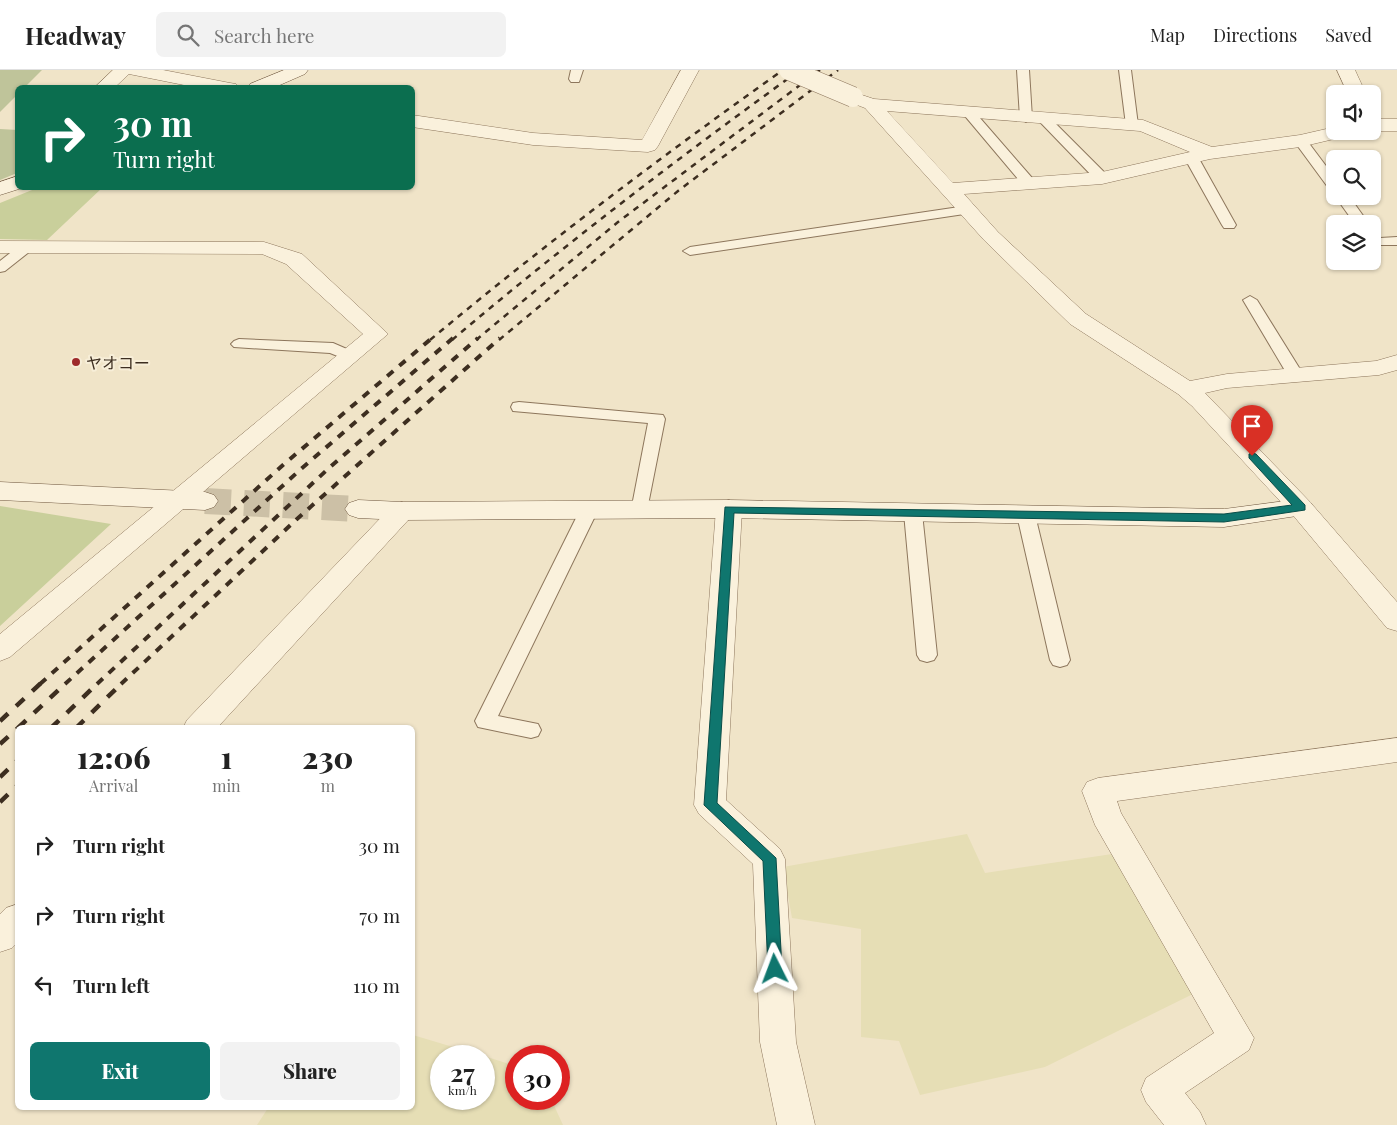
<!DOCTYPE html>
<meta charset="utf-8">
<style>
:root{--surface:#fff;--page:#f2f2f2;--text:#222;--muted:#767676;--line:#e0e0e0;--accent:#0f766e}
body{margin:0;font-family:"Playfair Display","Noto Sans JP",serif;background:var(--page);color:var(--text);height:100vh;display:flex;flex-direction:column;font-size:19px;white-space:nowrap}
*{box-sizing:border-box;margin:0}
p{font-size:16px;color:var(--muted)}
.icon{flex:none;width:28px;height:28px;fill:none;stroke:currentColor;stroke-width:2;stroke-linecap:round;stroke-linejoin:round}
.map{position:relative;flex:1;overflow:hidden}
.panel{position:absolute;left:15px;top:655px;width:400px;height:385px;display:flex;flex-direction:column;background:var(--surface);border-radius:8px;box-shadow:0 1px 4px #0004}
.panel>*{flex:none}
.guide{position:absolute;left:15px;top:15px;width:400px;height:105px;border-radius:8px;box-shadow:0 1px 4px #0004;background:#0b6e4f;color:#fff;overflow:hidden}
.fabs{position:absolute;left:1326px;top:15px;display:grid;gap:10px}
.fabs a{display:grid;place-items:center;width:55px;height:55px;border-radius:8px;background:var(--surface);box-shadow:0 1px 4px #0004;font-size:25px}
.speed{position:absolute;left:430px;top:975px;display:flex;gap:10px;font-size:25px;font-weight:700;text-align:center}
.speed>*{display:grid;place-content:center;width:65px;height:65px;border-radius:50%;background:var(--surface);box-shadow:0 1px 4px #0004;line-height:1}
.speed small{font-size:12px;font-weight:400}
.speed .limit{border:8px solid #d22;background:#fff;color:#111}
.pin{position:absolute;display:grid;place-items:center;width:42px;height:42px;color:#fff;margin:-51px -21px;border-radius:50% 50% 50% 0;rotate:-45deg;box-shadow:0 0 5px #0007}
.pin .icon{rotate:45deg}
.me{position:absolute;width:55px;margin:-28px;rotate:357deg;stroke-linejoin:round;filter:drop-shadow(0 0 4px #0008)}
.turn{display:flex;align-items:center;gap:18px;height:105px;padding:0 15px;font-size:22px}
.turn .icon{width:65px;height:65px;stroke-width:2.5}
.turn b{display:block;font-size:35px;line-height:42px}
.eta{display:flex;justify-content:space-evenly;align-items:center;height:85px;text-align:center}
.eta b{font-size:30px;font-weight:800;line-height:35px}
.action{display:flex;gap:10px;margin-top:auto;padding:10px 15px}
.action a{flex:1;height:58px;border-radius:8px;background:var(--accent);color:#fff;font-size:20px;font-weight:800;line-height:58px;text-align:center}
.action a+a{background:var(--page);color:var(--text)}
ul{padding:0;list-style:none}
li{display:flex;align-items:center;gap:15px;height:70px;padding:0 15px}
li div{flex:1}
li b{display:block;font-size:19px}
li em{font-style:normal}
header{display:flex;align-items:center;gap:30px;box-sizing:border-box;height:70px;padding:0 25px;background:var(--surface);border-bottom:1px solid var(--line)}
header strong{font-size:24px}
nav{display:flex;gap:28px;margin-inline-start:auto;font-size:18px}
.search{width:350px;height:45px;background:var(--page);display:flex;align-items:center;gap:12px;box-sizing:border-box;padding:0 18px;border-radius:8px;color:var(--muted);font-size:19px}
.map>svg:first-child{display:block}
.farmland{fill:#e6deb5}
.green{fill:#c9cf9b}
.cemetery{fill:#bfc49a}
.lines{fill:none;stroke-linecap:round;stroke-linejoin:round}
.street-tunnel{stroke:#ccc0a6;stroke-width:26;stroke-dasharray:26 13;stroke-linecap:butt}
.lane-casing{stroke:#8d765c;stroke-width:2}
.street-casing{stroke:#8d765c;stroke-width:1}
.secondary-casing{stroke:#6f573f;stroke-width:1}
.lane{fill:#faf1dc;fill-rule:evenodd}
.street{fill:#faf1dc;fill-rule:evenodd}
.secondary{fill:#faf1dc;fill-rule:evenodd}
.rail-far2{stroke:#3d2e20;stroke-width:2.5;stroke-dasharray:6 6;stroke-linecap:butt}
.rail-far1{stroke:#3d2e20;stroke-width:4;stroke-dasharray:8 8;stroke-linecap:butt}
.rail{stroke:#3d2e20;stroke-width:4.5;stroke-dasharray:11 11;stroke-linecap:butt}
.street-bridge-casing{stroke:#8d765c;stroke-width:21;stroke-linecap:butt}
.street-bridge{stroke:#faf1dc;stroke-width:20}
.route{fill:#0f766e;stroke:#0a4d48}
.poi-dot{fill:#9e2a2b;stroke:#f7eed8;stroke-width:2}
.labels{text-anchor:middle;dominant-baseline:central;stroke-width:4;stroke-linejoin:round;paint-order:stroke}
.poi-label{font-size:16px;fill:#3d2e20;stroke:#f7eed8;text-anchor:start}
</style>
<header>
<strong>Headway</strong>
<div class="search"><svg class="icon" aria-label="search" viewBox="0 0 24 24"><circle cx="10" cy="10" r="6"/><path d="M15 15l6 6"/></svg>Search here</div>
<nav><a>Map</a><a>Directions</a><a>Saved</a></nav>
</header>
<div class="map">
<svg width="1397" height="1055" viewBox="0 0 1397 1055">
<rect width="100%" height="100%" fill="#f0e4c8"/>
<!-- farmland -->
<path class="farmland" d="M 967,764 L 985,803 L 1119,783 L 1195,923 L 1045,997 L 920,1025 L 899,971 L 861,967 L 861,859 L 792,848 L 783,797 Z
M 413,965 L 483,986 L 441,986 L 441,1029 L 484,1029 L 484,986 L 516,996 L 516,1029 L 551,1029 L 563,1055 L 257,1055 L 268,1038 L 412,1038 Z"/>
<!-- green -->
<path class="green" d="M 37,118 L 102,118 L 47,170 L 0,169 L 0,133 Z
M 0,436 L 111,454 L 0,556 Z"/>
<!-- cemetery -->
<path class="cemetery" d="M 0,0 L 42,0 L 25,17 L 18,18 L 17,25 L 0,42 Z
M 0,59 L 18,60 L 17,103 L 0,110 Z"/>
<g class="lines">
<!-- street-tunnel -->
<path class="street-tunnel" d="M 205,431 L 358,439"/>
<defs>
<path id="lane" d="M 571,0 L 583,0 L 579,12 L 571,12 L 569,9 Z
M 1017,0 L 1029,0 L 1032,48 L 1026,52 L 1020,48 Z
M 1119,0 L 1131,0 L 1138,55 L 1137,58 L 1132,59 L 1126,55 Z
M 969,39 L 973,40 L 1033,109 L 1035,112 L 1033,115 L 1023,115 L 965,46 L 963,43 L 965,40 Z
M 1044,45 L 1048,46 L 1107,105 L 1109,108 L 1107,111 L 1097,111 L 1040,52 L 1038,49 Z
M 1300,67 L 1305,68 L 1335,108 L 1335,121 L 1330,120 L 1294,71 Z
M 1191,83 L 1198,87 L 1236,155 L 1234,158 L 1224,158 L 1222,155 L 1184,87 Z
M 1335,126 L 1349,126 L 1369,154 L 1355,154 Z
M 966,136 L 973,140 L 971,143 L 690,185 L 683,181 L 690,177 Z
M 1372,163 L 1380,168 L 1397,167 L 1397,175 L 1372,175 Z
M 24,175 L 29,176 L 31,179 L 29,182 L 5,201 L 0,202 L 0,191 L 19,176 Z
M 1250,226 L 1257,230 L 1303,304 L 1301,307 L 1289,307 L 1287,304 L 1243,230 Z
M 239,269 L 333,273 L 356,283 L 358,286 L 350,291 L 330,283 L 234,277 L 231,274 L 234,271 Z
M 519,332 L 663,345 L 665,349 L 646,445 L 640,447 L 634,445 L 631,441 L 648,353 L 513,341 L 511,337 L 513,333 Z
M 589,434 L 595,436 L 598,440 L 498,646 L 538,654 L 541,660 L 538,666 L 531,668 L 478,657 L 475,651 L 580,440 L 583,436 Z
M 913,437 L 919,439 L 922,443 L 937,585 L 934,590 L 927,592 L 920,590 L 917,585 L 904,443 L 907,439 Z
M 1026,439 L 1032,441 L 1035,445 L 1070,590 L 1067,595 L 1060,597 L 1053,595 L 1050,590 L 1017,445 L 1020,441 Z"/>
<path id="street" d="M 113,0 L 163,0 L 230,13 L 236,14 L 239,18 L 199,18 L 129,4 L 114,18 L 94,18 Z
M 681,0 L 699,0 L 658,76 L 655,80 L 648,82 L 533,75 L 412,57 L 412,45 L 533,63 L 642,70 Z
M 1337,0 L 1355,0 L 1366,24 L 1348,24 Z
M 853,22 L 874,29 L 1143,50 L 1212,77 L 1300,65 L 1335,57 L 1335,61 L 1353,61 L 1351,65 L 1300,77 L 1210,89 L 1102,114 L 964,124 L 998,162 L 1086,244 L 1190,311 L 1227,304 L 1376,291 L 1397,285 L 1397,300 L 1379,305 L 1227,318 L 1205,323 L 1310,432 L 1397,532 L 1397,561 L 1387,558 L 1292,444 L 1192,336 L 1178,324 L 1070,254 L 984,170 L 865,38 L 847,31 L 844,27 L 847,23 ZM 887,41 L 1140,61 L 1190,82 L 1102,102 L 953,113 Z
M 1372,49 L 1397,49 L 1397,61 L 1372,61 Z
M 0,171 L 264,172 L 302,184 L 388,264 L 10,587 L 0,591 L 0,564 L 363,264 L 286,194 L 262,184 L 0,183 Z
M 729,430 L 738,433 L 742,439 L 726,730 L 780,779 L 785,789 L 796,972 L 815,1055 L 777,1055 L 760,972 L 753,794 L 699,744 L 694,735 L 716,439 L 720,433 Z
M 402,432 L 411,435 L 415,441 L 411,447 L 217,658 L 183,658 L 187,650 L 393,435 Z
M 1397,668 L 1397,692 L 1117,731 L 1121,743 L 1254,968 L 1249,980 L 1185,1023 L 1200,1042 L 1206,1055 L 1164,1055 L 1146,1032 L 1141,1020 L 1146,1008 L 1214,963 L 1095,755 L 1082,721 L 1087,712 L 1098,708 Z
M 18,834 L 18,872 L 12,878 L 0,882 L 0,844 L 6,838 Z"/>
<path id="secondary" d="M 284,0 L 308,0 L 305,4 L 273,18 L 247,18 L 250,14 Z
M 18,106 L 18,118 L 22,118 L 0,125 L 0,112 Z
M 0,412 L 205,422 L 214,425 L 218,431 L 214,437 L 205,440 L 0,430 Z
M 1301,429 L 1310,432 L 1314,438 L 1310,444 L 1224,457 L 729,448 L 402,450 L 358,448 L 349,445 L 345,439 L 349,433 L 358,430 L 402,432 L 729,430 L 1224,439 Z"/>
</defs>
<!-- lane casing -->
<use href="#lane" class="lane-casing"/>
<!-- street casing -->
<use href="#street" class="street-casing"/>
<!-- secondary casing -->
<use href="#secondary" class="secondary-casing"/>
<!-- lane -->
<use href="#lane" class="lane"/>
<!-- street -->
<use href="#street" class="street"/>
<!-- secondary -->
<use href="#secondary" class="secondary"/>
<!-- rail-far2 -->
<path class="rail-far2" d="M 430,270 C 544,175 662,86 783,0
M 452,270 C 564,175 681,86 800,0
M 476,270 L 618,152 L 820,0
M 499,270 L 678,121 L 838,0"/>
<!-- rail-far1 -->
<path class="rail-far1" d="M 40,614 L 283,395 L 432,268
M 65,614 L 301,399 L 453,268
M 97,614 L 329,398 L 478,268
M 121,614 L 297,449 L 500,268"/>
<!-- rail -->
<path class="rail" d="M 0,651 L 41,613
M 18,658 L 66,613
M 51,658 L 98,613
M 76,658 L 122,613
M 0,674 L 18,658
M 0,707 L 18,690
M 0,732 L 18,715"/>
<defs>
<path id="street-bridge" d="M 789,0 L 853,27"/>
</defs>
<!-- street-bridge casing -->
<use href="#street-bridge" class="street-bridge-casing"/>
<!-- street-bridge -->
<use href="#street-bridge" class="street-bridge"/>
</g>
<!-- route -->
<path class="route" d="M 1252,383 L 1256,384 L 1305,435 L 1305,440 L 1224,452 L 734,443 L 717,733 L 776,788 L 782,899 L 780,903 L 775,905 L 770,903 L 768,899 L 763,791 L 704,735 L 725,437 L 1224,444 L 1292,435 L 1249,388 L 1249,384 Z"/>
<!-- markers -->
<circle class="poi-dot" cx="76" cy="292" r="5"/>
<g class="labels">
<!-- poi labels -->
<g class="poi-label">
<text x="86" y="292">ヤオコー</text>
</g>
</g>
</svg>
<div class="fabs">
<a><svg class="icon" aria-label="sound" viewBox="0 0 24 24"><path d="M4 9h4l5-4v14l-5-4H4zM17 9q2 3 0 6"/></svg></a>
<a><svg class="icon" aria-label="search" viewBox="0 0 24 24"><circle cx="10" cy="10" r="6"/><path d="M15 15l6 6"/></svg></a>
<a><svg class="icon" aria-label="layers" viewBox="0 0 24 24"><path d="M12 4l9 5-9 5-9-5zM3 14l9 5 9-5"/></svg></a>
</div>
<div class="speed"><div>27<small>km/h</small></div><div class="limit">30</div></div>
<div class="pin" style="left:1252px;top:386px;background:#d93025"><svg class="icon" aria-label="arrive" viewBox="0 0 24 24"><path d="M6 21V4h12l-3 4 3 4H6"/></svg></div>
<svg class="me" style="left:775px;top:899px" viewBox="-20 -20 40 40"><path d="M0-17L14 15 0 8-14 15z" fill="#0f766e" stroke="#fff" stroke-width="4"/></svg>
<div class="guide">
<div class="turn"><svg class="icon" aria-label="right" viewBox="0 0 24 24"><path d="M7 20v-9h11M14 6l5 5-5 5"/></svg><div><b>30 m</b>Turn right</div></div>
</div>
<section class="panel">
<div class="eta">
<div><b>12:06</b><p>Arrival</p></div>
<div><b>1</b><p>min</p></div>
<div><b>230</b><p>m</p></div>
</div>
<ul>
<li><svg class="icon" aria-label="right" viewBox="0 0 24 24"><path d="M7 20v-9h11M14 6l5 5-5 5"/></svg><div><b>Turn right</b></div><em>30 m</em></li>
<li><svg class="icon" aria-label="right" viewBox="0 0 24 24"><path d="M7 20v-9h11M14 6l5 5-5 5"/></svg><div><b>Turn right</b></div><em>70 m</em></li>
<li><svg class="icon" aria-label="left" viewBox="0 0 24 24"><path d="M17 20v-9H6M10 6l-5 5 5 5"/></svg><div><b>Turn left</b></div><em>110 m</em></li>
</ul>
<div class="action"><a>Exit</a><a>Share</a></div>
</section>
</div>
